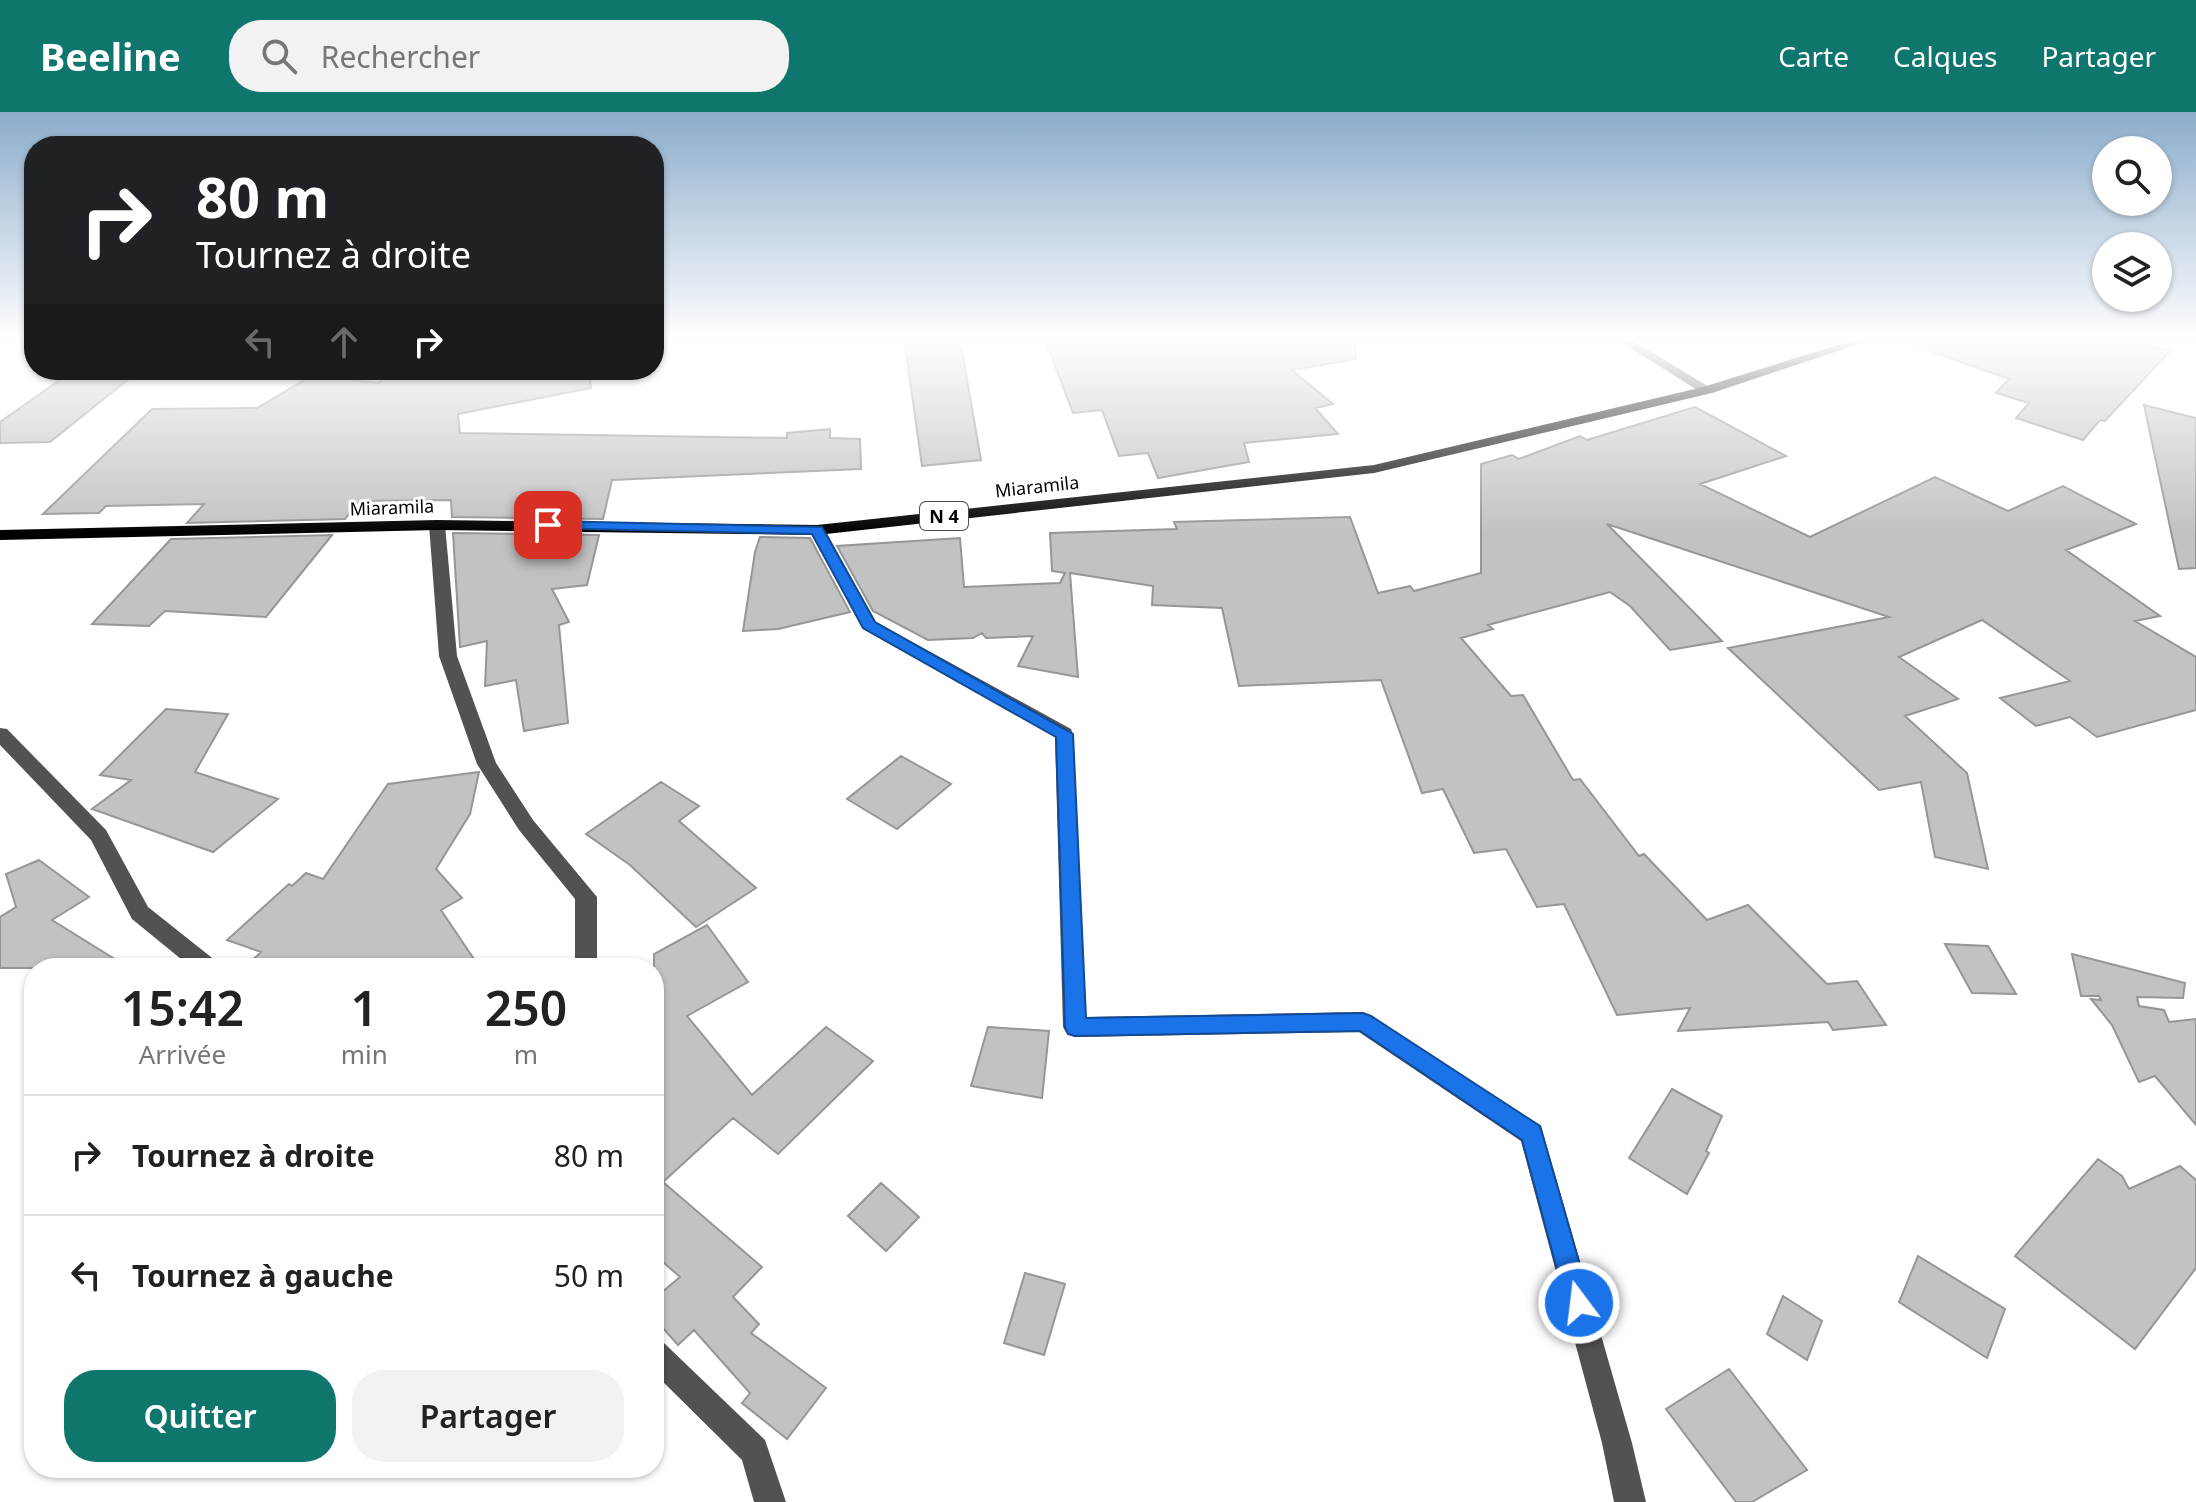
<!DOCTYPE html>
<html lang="fr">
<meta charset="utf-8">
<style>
:root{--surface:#fff;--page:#f2f2f2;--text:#222;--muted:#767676;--line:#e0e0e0;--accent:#0f766e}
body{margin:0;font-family:"Noto Sans",sans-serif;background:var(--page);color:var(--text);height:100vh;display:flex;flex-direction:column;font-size:30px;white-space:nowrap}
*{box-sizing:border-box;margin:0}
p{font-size:26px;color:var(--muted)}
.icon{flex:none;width:44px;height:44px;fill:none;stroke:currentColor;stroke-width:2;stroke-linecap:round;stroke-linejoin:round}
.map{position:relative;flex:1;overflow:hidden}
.panel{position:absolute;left:24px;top:846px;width:640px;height:520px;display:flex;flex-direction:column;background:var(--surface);border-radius:32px;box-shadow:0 2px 6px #0004}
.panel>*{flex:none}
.top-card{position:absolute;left:24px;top:24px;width:640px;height:244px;border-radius:32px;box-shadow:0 2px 6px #0004;background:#202124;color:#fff;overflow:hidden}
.fabs{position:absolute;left:2092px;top:24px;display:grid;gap:16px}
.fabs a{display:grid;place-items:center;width:80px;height:80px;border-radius:50%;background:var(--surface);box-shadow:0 2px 6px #0004;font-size:40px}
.pin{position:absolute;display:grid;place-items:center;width:68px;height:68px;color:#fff;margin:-34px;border-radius:16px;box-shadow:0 4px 12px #0006}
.me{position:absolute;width:88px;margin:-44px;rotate:345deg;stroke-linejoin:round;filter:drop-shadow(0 0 6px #0008)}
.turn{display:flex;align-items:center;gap:28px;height:168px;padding:0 40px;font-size:36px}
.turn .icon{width:104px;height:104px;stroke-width:2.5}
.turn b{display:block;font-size:56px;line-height:68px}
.lanes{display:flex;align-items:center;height:76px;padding:0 40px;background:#0003;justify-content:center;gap:40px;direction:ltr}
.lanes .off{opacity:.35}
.eta{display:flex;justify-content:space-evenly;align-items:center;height:136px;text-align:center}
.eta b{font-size:48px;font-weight:600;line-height:56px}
.cta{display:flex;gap:16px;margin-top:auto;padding:16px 40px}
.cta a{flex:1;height:92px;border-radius:32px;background:var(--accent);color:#fff;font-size:32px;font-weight:600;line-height:92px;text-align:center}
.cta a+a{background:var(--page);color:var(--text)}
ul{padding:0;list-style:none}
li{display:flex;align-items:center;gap:24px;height:120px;padding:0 40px;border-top:2px solid var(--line)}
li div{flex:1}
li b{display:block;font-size:30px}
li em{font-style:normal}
header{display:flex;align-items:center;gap:48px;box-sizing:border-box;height:112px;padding:0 40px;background:var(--accent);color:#fff}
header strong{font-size:38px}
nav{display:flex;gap:44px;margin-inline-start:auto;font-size:28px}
.search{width:560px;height:72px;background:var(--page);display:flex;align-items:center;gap:20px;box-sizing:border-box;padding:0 28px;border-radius:32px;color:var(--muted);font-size:30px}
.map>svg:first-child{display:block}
.building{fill:#c2c2c2;stroke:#969696;stroke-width:2}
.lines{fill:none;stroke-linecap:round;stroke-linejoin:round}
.minor{fill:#525252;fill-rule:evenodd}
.major{fill:#000;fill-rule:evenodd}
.route{fill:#1a73e8;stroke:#114b97;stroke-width:2}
.labels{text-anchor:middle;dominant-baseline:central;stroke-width:6;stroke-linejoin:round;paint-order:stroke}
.far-street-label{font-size:18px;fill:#000;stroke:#fff}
.shield{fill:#fff;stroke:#4c4c4c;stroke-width:2}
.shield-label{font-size:18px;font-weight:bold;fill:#000}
</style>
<header>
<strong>Beeline</strong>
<div class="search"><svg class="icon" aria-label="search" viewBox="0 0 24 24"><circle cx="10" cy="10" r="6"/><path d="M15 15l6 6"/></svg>Rechercher</div>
<nav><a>Carte</a><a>Calques</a><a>Partager</a></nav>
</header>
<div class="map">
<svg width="2196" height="1390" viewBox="0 0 2196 1390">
<rect width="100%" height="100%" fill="#fff"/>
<!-- building -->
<path class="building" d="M 912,227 L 960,227 L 981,348 L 922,354 L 905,233 L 914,232 Z
M 1045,227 L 1354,227 L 1356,247 L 1292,258 L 1333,292 L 1315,296 L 1338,322 L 1244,331 L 1249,350 L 1158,366 L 1148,341 L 1119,344 L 1102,298 L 1073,301 Z
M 1911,227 L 2126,227 L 2170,239 L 2105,309 L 2100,308 L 2083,328 L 2016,306 L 2029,291 L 1996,281 L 2009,267 L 1910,232 Z
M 74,258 L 140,258 L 50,330 L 0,331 L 0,310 Z
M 390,258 L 589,258 L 591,276 L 458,302 L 460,321 L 787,326 L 787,321 L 830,317 L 830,326 L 860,327 L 861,357 L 612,368 L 603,407 L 452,405 L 451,388 L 360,389 L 345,407 L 187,411 L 204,392 L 106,394 L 99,401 L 43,402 L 152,297 L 257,296 L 313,263 L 379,271 Z
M 2144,293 L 2196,306 L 2196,456 L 2179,457 Z
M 1695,295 L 1786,344 L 1700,372 L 1810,425 L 1935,365 L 2008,399 L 2063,374 L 2136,412 L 2066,438 L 2160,504 L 2135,509 L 2196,545 L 2196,598 L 2097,625 L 2070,605 L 2036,614 L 2000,586 L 2070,569 L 1982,508 L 1899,545 L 1958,587 L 1905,604 L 1967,661 L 1988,757 L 1935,745 L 1921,670 L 1879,678 L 1728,536 L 1889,505 L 1607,412 L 1722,529 L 1670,538 L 1630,494 L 1610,480 L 1488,513 L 1493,517 L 1461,526 L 1511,584 L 1523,583 L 1573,668 L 1580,667 L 1639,744 L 1644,742 L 1707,808 L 1748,793 L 1827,872 L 1857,869 L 1886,913 L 1833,918 L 1828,910 L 1678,919 L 1690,896 L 1617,903 L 1564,792 L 1537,795 L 1506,737 L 1474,741 L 1443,677 L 1422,681 L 1381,568 L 1239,574 L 1222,496 L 1152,493 L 1153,474 L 1070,461 L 1078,565 L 1018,554 L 1033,524 L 986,526 L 982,521 L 973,526 L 928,528 L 873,499 L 837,434 L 960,426 L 964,475 L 1060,471 L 1065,461 L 1052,459 L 1050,421 L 1177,417 L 1174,410 L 1350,405 L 1378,481 L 1410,474 L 1414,479 L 1481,461 L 1481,352 L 1512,343 L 1519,347 L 1580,324 L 1587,328 Z
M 453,421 L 599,423 L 587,473 L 552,477 L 569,510 L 559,513 L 568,611 L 524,619 L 516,568 L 485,574 L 487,529 L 460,535 Z
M 332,423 L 266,505 L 165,499 L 149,514 L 92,512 L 171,427 Z
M 760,425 L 810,426 L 850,500 L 778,517 L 743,519 L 755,440 Z
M 166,597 L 228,602 L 195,660 L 278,687 L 213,740 L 92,697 L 131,668 L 100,663 Z
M 901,644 L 951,672 L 897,717 L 847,687 Z
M 479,660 L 470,702 L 436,757 L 462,786 L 441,798 L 480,856 L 244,856 L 261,840 L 227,828 L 289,772 L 292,774 L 306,761 L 323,767 L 388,672 Z
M 661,670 L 699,694 L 679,709 L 756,776 L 696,815 L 630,753 L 586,722 Z
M 39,748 L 89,785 L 52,808 L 129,856 L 0,856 L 0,805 L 16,795 L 6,762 Z
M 707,813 L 748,870 L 687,904 L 752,983 L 826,915 L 873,949 L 778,1042 L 733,1006 L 663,1070 L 762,1155 L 733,1185 L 759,1212 L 751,1221 L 826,1276 L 787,1327 L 742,1291 L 750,1281 L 694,1218 L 678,1233 L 654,1206 L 654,1187 L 680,1165 L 654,1142 L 654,842 Z
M 1945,832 L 1988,834 L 2016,882 L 1972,881 Z
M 2072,842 L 2185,871 L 2183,886 L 2137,885 L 2139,894 L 2164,898 L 2169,910 L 2196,907 L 2196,1013 L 2155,964 L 2139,970 L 2112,913 L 2091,887 L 2101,888 L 2099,884 L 2081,884 Z
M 988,915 L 1049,919 L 1042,986 L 971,974 Z
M 1672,977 L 1722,1004 L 1706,1039 L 1709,1041 L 1687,1082 L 1629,1046 Z
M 2098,1047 L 2122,1064 L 2129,1077 L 2180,1054 L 2196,1068 L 2196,1156 L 2135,1237 L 2015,1144 Z
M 881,1071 L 919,1105 L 886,1139 L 848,1104 Z
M 1918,1144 L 2005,1197 L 1987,1246 L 1899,1190 Z
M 1025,1161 L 1065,1172 L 1044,1243 L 1004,1231 Z
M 1783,1184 L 1822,1209 L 1807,1248 L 1767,1222 Z
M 1729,1257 L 1807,1358 L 1752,1390 L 1736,1390 L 1666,1297 Z"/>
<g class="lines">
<!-- minor -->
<path class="minor" d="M 1616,227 L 1630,227 L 1714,278 L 1702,281 Z
M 437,408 L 445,413 L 457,544 L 496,651 L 533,708 L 597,785 L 597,856 L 575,856 L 575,787 L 519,718 L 477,652 L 439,544 L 429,413 Z
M 817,413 L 825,418 L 876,510 L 1071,617 L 1073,622 L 1086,905 L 1363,900 L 1541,1014 L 1632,1331 L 1646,1390 L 1614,1390 L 1602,1331 L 1521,1029 L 1359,920 L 1075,925 L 1067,922 L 1063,915 L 1055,625 L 863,517 L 809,418 Z
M 0,616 L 7,617 L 106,718 L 148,795 L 216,849 L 219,856 L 192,856 L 132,807 L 91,728 L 0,633 Z
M 654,1227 L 664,1231 L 765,1328 L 786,1390 L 754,1390 L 742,1348 L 654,1261 Z"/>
<!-- major -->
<path class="major" d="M 1857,227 L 1874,227 L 1712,281 L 1374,361 L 817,423 L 437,418 L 0,428 L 0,418 L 437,408 L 817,413 L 1374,353 L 1703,275 Z"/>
</g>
<!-- sky -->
<linearGradient id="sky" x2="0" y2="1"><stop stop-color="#8baccb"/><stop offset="0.54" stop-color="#fff"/><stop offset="1" stop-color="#fff" stop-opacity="0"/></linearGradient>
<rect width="2196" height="421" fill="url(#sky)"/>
<!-- route -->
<path class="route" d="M 548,409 L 822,415 L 875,510 L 1073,622 L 1086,906 L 1363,901 L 1371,904 L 1540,1014 L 1591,1191 L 1588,1200 L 1579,1203 L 1570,1200 L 1566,1191 L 1522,1028 L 1360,919 L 1075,924 L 1068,922 L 1065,915 L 1056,625 L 863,516 L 812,422 L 543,416 L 543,410 Z"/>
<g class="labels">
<!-- far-street labels -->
<g class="far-street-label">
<text transform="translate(1037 374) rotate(-6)">Miaramila</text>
<text transform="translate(392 395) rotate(-2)">Miaramila</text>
</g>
<!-- shield labels -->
<rect class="shield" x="920" y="390" width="48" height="28" rx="6"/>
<g class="shield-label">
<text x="944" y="404">N 4</text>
</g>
</g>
</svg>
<div class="fabs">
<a><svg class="icon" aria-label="search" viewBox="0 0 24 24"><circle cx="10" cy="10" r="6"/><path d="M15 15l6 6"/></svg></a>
<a><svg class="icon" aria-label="layers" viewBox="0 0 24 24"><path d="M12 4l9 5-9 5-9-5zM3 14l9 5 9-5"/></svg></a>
</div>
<div class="pin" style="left:548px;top:413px;background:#d93025"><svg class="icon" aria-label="arrive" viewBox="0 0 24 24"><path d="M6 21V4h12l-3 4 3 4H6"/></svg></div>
<svg class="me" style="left:1579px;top:1191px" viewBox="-20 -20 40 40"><circle r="17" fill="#1a73e8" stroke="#fff" stroke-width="3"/><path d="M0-11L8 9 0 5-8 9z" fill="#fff"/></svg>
<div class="top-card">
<div class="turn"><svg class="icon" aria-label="right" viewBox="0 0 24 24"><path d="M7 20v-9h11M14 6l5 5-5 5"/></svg><div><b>80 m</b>Tournez à droite</div></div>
<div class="lanes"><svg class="icon off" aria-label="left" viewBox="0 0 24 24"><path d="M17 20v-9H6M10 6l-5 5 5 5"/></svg><svg class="icon off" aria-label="ahead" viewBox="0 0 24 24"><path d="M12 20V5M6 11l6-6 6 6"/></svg><svg class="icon" aria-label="right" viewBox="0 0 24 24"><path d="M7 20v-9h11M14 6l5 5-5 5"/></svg></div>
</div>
<section class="panel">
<div class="eta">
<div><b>15:42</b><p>Arrivée</p></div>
<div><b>1</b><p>min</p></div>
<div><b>250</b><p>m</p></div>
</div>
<ul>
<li><svg class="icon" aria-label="right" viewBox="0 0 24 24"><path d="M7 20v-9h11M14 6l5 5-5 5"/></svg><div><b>Tournez à droite</b></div><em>80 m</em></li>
<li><svg class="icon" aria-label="left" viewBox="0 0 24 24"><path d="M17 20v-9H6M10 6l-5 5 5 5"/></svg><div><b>Tournez à gauche</b></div><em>50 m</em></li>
</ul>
<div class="cta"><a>Quitter</a><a>Partager</a></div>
</section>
</div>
